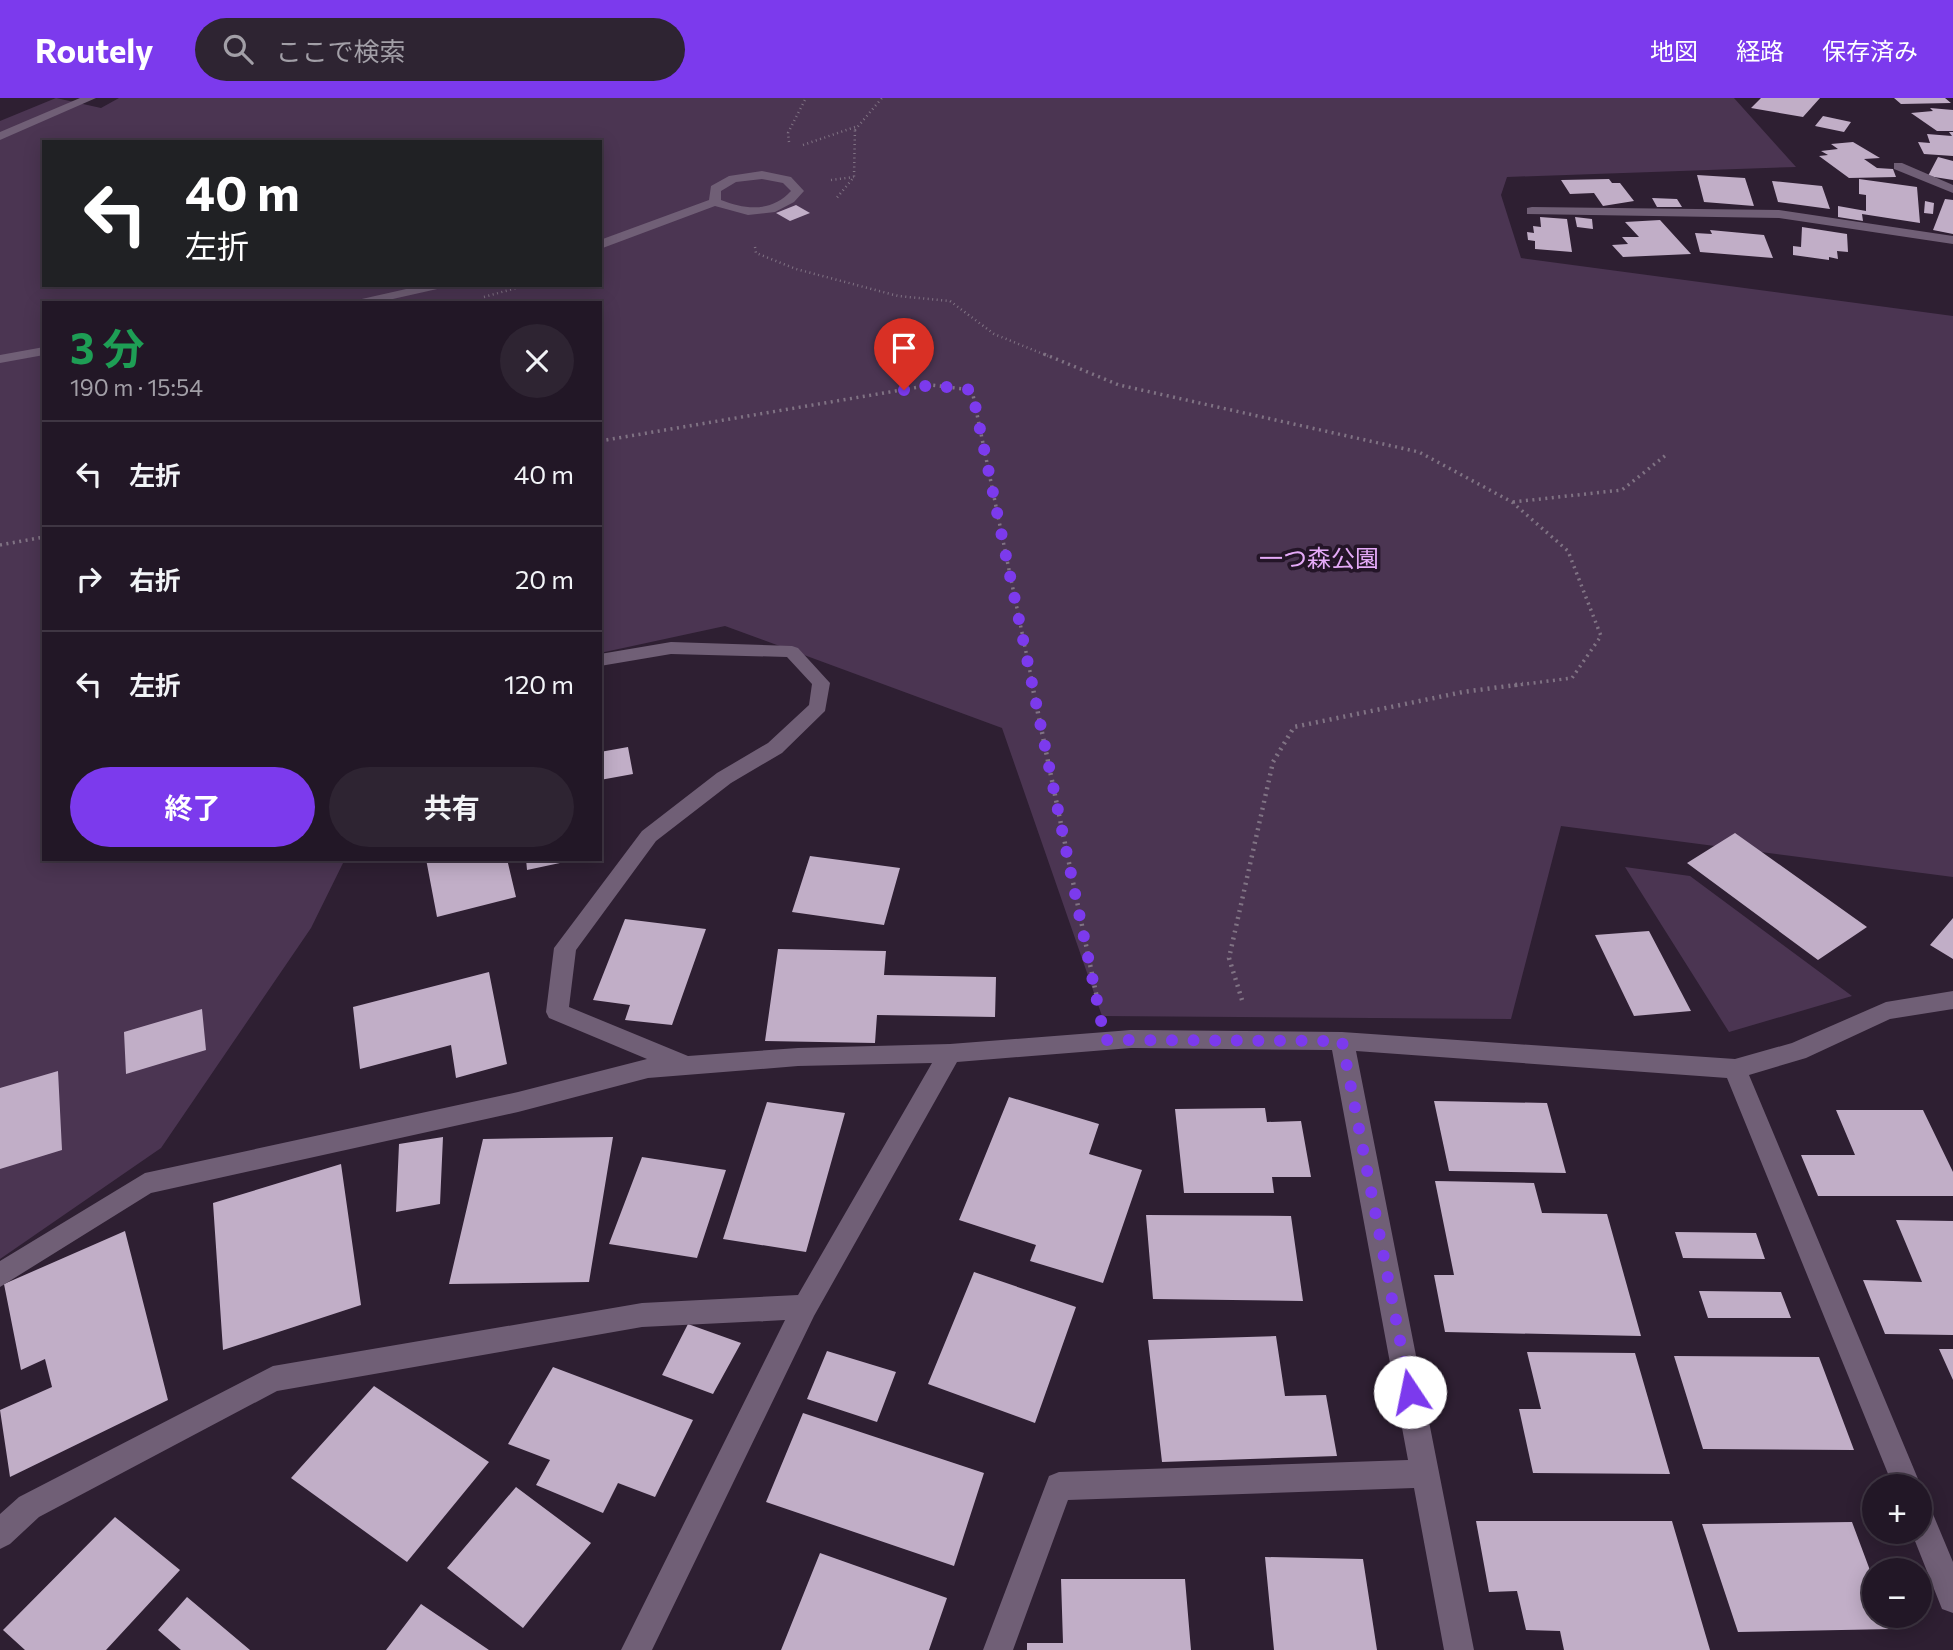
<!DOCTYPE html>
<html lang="ja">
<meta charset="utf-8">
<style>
:root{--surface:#221726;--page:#2e2432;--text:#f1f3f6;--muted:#a29fa7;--line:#3f3643;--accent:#7c3aed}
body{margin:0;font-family:Commissioner,"Noto Sans JP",sans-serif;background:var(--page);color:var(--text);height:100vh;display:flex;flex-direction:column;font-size:26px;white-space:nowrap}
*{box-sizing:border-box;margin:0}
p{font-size:23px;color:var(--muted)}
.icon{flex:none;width:38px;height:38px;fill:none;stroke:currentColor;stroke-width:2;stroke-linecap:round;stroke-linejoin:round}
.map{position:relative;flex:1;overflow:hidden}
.panel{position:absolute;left:42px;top:203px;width:560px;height:560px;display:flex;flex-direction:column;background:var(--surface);border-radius:0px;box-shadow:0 4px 18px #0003,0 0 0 2px var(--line)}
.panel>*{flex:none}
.banner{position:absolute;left:42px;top:42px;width:560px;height:147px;border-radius:0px;box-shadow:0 4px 18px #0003,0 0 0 2px var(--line);background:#202124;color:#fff;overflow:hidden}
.tools{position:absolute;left:1862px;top:1376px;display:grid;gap:14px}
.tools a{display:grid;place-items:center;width:70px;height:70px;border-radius:50%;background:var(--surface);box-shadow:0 4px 18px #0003,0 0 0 2px var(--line);font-size:35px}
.pin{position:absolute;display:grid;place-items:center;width:60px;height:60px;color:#fff;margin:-72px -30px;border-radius:50% 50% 50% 0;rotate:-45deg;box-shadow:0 0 7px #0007}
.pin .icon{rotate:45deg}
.me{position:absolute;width:77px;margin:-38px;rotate:349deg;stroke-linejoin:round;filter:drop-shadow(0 0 5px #0008)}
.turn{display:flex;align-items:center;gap:24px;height:147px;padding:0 28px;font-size:32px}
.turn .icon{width:91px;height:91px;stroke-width:2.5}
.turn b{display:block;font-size:49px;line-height:60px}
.round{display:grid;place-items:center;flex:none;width:74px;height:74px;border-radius:37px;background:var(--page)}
.overview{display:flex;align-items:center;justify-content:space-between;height:119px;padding:0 28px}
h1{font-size:42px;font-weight:700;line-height:52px;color:#1e9e55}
.primary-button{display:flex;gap:14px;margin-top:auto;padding:14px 28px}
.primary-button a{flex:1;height:80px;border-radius:42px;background:var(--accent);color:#fff;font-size:28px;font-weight:700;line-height:80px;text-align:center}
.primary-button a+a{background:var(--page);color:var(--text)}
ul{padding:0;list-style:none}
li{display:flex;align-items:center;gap:21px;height:105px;padding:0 28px;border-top:2px solid var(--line)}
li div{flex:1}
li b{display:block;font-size:26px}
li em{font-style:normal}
header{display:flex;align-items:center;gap:42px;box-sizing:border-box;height:98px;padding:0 35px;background:var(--accent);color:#fff}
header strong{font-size:33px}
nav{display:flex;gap:38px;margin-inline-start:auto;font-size:24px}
.search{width:490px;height:63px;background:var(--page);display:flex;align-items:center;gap:18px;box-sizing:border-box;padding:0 24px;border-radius:38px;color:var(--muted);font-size:26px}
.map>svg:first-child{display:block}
.green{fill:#4b3552;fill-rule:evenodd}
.building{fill:#c1aec7}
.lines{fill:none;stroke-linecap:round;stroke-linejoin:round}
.path-far2{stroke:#807384;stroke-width:2.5;stroke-dasharray:1 3.5;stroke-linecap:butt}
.path-far1{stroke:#807384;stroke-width:3.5;stroke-dasharray:2 4.5;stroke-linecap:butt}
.path{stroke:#807384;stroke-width:4.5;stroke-dasharray:2 5;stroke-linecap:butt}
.minor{fill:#705f76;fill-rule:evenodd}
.route{stroke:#7c3aed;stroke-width:12;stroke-dasharray:0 21.6}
.labels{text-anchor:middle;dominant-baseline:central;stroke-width:7;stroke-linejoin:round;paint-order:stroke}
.park-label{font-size:24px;fill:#e5aaf8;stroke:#241528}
</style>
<header>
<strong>Routely</strong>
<div class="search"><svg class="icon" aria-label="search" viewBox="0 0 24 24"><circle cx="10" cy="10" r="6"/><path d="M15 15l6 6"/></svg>ここで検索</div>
<nav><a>地図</a><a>経路</a><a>保存済み</a></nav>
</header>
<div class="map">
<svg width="1953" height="1552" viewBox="0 0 1953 1552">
<rect width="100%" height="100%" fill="#2e1f32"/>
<!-- green -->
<path class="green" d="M 56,0 L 101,10 L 119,0 L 1734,0 L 1796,69 L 1507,79 L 1501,97 L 1521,160 L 1953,218 L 1953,779 L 1561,728 L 1511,921 L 1102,918 L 1002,630 L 725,528 L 600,555 L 600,205 L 44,205 L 44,761 L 345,761 L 311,830 L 161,1050 L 0,1161 L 0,23 ZM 44,44 L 600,44 L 600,187 L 44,187 Z
M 1625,769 L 1690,778 L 1852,898 L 1729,934 Z"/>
<!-- building -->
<path class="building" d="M 1761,0 L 1820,0 L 1803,19 L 1751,10 Z
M 1894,0 L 1945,0 L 1951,5 L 1901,6 Z
M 1930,10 L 1953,12 L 1953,33 L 1937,33 L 1911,15 L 1933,13 Z
M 1823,18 L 1851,24 L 1844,34 L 1815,28 Z
M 1949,34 L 1953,34 L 1953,58 L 1924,56 L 1918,44 L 1930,45 L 1927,36 L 1952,38 Z
M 1853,44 L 1880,60 L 1864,61 L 1877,70 L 1893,71 L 1896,79 L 1849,80 L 1819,58 L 1828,57 L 1821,53 L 1838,51 L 1831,46 Z
M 1938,59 L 1953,63 L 1953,82 L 1928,78 Z
M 1697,77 L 1745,80 L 1754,108 L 1704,104 Z
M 1609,81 L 1612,85 L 1620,85 L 1634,103 L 1603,108 L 1594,95 L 1570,96 L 1561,82 Z
M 1859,81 L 1917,89 L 1920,125 L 1862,116 L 1863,123 L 1838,119 L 1838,108 L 1866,113 L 1866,97 L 1859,96 Z
M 1772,83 L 1822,88 L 1830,111 L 1778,104 Z
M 1652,100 L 1677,101 L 1682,109 L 1657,109 Z
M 1945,101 L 1953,102 L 1953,136 L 1933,132 Z
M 1925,103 L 1934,105 L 1933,116 L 1924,115 Z
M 796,107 L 810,115 L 790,123 L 776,115 Z
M 1540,119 L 1567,121 L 1572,154 L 1535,151 L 1535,143 L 1528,142 L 1527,134 L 1534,135 L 1533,128 L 1541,129 Z
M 1575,119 L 1592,121 L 1593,131 L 1577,129 Z
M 1660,122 L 1691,156 L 1623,159 L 1612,147 L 1628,146 L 1622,139 L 1639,139 L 1625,124 Z
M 1802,129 L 1847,136 L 1848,154 L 1837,153 L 1838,161 L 1829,159 L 1829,162 L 1793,157 L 1793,148 L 1801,149 Z
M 1710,132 L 1764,137 L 1773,160 L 1700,154 L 1695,135 L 1712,136 Z
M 628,649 L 633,676 L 600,682 L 600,654 Z
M 1735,735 L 1867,829 L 1818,862 L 1687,765 Z
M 810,758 L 900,770 L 884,827 L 792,814 Z
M 426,761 L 507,761 L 516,799 L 437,819 Z
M 526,761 L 574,761 L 574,762 L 527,772 Z
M 1953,820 L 1953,861 L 1930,847 Z
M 625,821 L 706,831 L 672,927 L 625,922 L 630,907 L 593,902 Z
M 1649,833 L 1691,913 L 1634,918 L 1595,837 Z
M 778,851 L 886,853 L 884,877 L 996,879 L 995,919 L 877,917 L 875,945 L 765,943 Z
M 489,874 L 507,966 L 456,980 L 451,947 L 360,971 L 353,909 Z
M 202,911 L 206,952 L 126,976 L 124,934 Z
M 58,973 L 62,1052 L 0,1071 L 0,990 Z
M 1009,999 L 1099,1026 L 1089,1056 L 1142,1072 L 1103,1185 L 1030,1163 L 1036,1147 L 959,1122 Z
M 1434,1003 L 1547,1005 L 1566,1075 L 1449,1073 Z
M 767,1004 L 845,1015 L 806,1154 L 723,1141 Z
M 1265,1010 L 1267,1024 L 1301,1023 L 1311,1079 L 1272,1079 L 1274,1095 L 1184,1095 L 1175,1011 Z
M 1836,1012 L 1923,1012 L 1953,1074 L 1953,1098 L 1818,1098 L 1801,1057 L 1855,1057 Z
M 443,1039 L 440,1106 L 396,1114 L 399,1046 Z
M 613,1039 L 589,1184 L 449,1186 L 483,1041 Z
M 642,1059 L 726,1072 L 697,1160 L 609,1146 Z
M 341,1066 L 361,1207 L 223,1252 L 213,1105 Z
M 1435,1083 L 1534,1085 L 1542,1115 L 1607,1116 L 1641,1238 L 1445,1234 L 1434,1177 L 1454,1177 Z
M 1146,1117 L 1291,1118 L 1303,1203 L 1153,1201 Z
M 1896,1122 L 1953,1123 L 1953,1237 L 1885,1236 L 1863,1182 L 1922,1184 Z
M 125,1133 L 168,1302 L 10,1379 L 0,1312 L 52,1289 L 45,1261 L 21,1272 L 4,1186 Z
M 1675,1134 L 1756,1135 L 1765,1161 L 1683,1160 Z
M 974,1174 L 1076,1209 L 1035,1325 L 928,1286 Z
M 1699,1193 L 1781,1194 L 1791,1220 L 1708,1220 Z
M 688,1226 L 741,1245 L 713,1296 L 662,1277 Z
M 1276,1238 L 1285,1298 L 1326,1297 L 1337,1358 L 1162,1364 L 1148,1242 Z
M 1939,1251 L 1953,1251 L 1953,1282 Z
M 827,1253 L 896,1274 L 877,1324 L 807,1301 Z
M 1527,1254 L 1635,1255 L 1670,1376 L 1533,1375 L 1519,1311 L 1541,1311 Z
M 1674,1258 L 1819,1259 L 1854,1352 L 1703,1351 Z
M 553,1269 L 693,1322 L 655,1399 L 618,1385 L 603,1415 L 536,1387 L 550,1362 L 508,1346 Z
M 374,1288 L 489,1364 L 407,1464 L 291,1380 Z
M 803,1315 L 984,1375 L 954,1468 L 766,1404 Z
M 516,1389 L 591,1445 L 523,1530 L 447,1470 Z
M 115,1419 L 180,1472 L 106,1552 L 25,1552 L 3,1532 Z
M 1476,1423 L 1672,1423 L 1710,1552 L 1564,1552 L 1560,1533 L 1526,1532 L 1517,1493 L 1489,1494 Z
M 1852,1424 L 1874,1483 L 1874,1517 L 1887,1517 L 1892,1531 L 1738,1534 L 1702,1426 Z
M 820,1455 L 947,1500 L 929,1552 L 781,1552 Z
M 1265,1459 L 1363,1461 L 1377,1552 L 1274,1552 Z
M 1061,1481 L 1185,1481 L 1191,1552 L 1027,1552 L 1027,1545 L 1063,1545 Z
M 187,1499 L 250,1552 L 181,1552 L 158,1532 Z
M 421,1506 L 489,1552 L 386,1552 Z"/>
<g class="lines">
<!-- path-far2 -->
<path class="path-far2" d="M 855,32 L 882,0
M 789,44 L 788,35 L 806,0
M 803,47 L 855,29 L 854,79 L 835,102
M 831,82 L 854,79
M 755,149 L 756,155 L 796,171 L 898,198 L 950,203 L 994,236 L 1048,258
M 484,199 L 527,187"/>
<!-- path-far1 -->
<path class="path-far1" d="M 1044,256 L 1119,287 L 1419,354 L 1512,404 L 1568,453 L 1601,538 L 1572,580 L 1510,588
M 600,343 L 931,287 L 972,292 L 1033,588
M 1513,404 L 1622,392 L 1666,357
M 0,447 L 44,439"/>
<!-- path -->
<path class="path" d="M 1032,586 L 1097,900
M 1242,902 L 1229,860 L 1273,664 L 1294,629 L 1463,594 L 1523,586"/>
<!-- minor -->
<path class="minor" d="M 80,0 L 96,0 L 0,42 L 0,34 Z
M 1894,65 L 1902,65 L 1953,87 L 1953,95 L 1894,71 Z
M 762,73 L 791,79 L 804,93 L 794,104 L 775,114 L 748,117 L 715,108 L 600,151 L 600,142 L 709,102 L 711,88 L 729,78 ZM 762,81 L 783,85 L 791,93 C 772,114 746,112 721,102 L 721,93 L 736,84 Z
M 1532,109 L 1779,112 L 1953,138 L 1953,146 L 1779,120 L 1527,116 L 1527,110 Z
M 424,187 L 455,187 L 375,205 L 344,205 Z
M 44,249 L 44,257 L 0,265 L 0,257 Z
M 671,544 L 792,548 L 798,550 L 830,585 L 825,613 L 782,655 L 731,685 L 656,743 L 576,852 L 569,909 L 688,958 L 798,950 L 950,946 L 1131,932 L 1342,934 L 1735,961 L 1792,945 L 1886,904 L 1953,893 L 1953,911 L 1890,921 L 1806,960 L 1749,977 L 1921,1388 L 1920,1392 L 1920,1388 L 1893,1388 L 1727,980 L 1356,953 L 1474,1552 L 1444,1552 L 1414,1390 L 1068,1402 L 1013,1552 L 983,1552 L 1049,1378 L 1059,1374 L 1408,1362 L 1332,952 L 1131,950 L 957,964 L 814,1218 L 652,1552 L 621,1552 L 785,1222 L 642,1229 L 277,1293 L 39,1419 L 10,1446 L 0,1451 L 0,1416 L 19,1399 L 273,1268 L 642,1205 L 798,1197 L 932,965 L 798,968 L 648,980 L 518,1014 L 151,1095 L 0,1189 L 0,1163 L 145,1075 L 518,994 L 647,961 L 549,920 L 546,914 L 554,850 L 642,733 L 717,675 L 768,645 L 809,607 L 812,586 L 787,559 L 671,556 L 600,568 L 600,556 Z
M 1920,1405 L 1930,1409 L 1953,1464 L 1953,1515 L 1942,1511 L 1911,1433 L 1920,1433 Z"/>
</g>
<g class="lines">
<!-- route -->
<path class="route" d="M 904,292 L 931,287 L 972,292 L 1105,942 L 1342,943 L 1410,1294"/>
</g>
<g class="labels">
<!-- park labels -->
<g class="park-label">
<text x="1319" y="459">一つ森公園</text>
</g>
</g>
</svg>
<div class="tools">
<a>+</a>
<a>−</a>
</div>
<div class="pin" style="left:904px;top:292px;background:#d93025"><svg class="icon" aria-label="arrive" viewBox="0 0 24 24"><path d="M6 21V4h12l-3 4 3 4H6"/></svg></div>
<svg class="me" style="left:1410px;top:1294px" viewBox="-20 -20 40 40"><circle r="19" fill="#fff"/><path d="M0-13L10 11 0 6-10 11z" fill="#7c3aed"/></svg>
<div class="banner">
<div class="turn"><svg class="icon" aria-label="left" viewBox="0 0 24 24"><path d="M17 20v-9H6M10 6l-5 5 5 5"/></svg><div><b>40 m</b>左折</div></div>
</div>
<section class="panel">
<div class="overview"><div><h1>3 分</h1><p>190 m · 15:54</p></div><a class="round"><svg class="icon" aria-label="close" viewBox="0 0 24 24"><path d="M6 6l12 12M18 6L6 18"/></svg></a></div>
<ul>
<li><svg class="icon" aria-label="left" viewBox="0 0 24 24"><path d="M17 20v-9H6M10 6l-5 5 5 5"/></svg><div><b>左折</b></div><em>40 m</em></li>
<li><svg class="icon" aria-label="right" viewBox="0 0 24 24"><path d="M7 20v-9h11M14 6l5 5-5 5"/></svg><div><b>右折</b></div><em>20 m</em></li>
<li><svg class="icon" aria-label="left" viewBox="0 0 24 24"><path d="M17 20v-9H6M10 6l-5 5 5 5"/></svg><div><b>左折</b></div><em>120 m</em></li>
</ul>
<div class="primary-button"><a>終了</a><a>共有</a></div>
</section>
</div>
